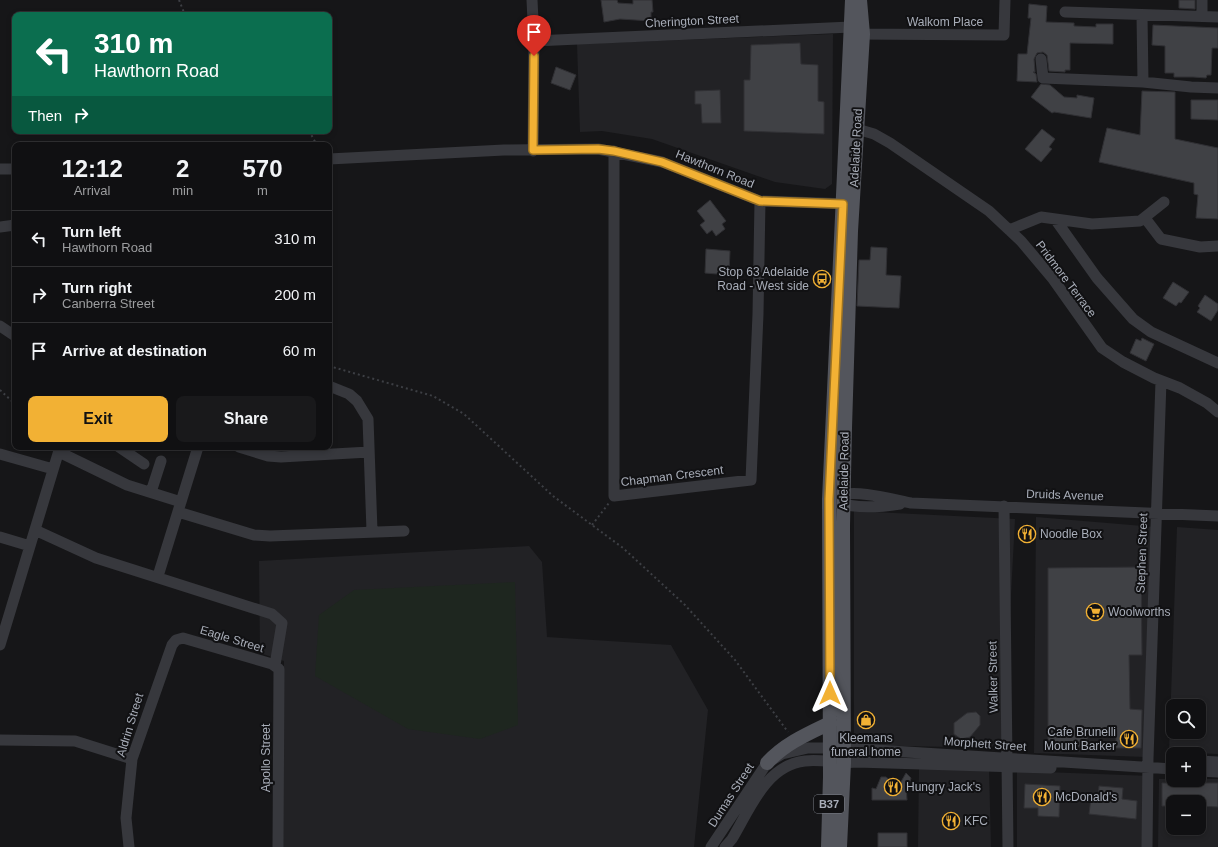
<!DOCTYPE html>
<meta charset="utf-8">
<style>
:root{--surface:#101012;--page:#19191b;--text:#f1f3f6;--muted:#9c9d9f;--line:#303032;--accent:#f2b134}
body{margin:0;font-family:Helvetica,sans-serif;background:var(--page);color:var(--text);height:100vh;display:flex;flex-direction:column;font-size:15px;white-space:nowrap}
*{box-sizing:border-box;margin:0}
p{font-size:13px;color:var(--muted)}
.icon{flex:none;width:22px;height:22px;fill:none;stroke:currentColor;stroke-width:2;stroke-linecap:round;stroke-linejoin:round}
.map{position:relative;flex:1;overflow:hidden}
.side{position:absolute;left:12px;top:142px;width:320px;height:308px;display:flex;flex-direction:column;background:var(--surface);border-radius:8px;box-shadow:0 2px 6px #0003,0 0 0 1px var(--line)}
.side>*{flex:none}
.top-card{position:absolute;left:12px;top:12px;width:320px;height:122px;border-radius:8px;box-shadow:0 2px 6px #0003,0 0 0 1px var(--line);background:#0b6e4f;color:#fff;overflow:hidden}
.controls{position:absolute;left:1166px;top:699px;display:grid;gap:8px}
.controls a{display:grid;place-items:center;width:40px;height:40px;border-radius:8px;background:var(--surface);box-shadow:0 2px 6px #0003,0 0 0 1px var(--line);font-size:20px}
.pin{position:absolute;display:grid;place-items:center;width:34px;height:34px;color:#fff;margin:-41px -17px;border-radius:50% 50% 50% 0;rotate:-45deg;box-shadow:0 0 4px #0007}
.pin .icon{rotate:45deg}
.me{position:absolute;width:44px;margin:-22px;rotate:0deg;stroke-linejoin:round;filter:drop-shadow(0 0 3px #0008)}
.turn{display:flex;align-items:center;gap:14px;height:84px;padding:0 16px;font-size:18px}
.turn .icon{width:52px;height:52px;stroke-width:2.5}
.turn b{display:block;font-size:28px;line-height:34px}
.then{display:flex;align-items:center;height:38px;padding:0 16px;background:#0003;gap:8px;font-size:15px}
.eta{display:flex;justify-content:space-evenly;align-items:center;height:68px;text-align:center}
.eta b{font-size:24px;font-weight:800;line-height:28px}
.cta{display:flex;gap:8px;margin-top:auto;padding:8px 16px}
.cta a{flex:1;height:46px;border-radius:8px;background:var(--accent);color:#111;font-size:16px;font-weight:800;line-height:46px;text-align:center}
.cta a+a{background:var(--page);color:var(--text)}
ul{padding:0;list-style:none}
li{display:flex;align-items:center;gap:12px;height:56px;padding:0 16px;border-top:1px solid var(--line)}
li div{flex:1}
li b{display:block;font-size:15px}
li em{font-style:normal}
.map>svg:first-child{display:block}
.built{fill:#222225;fill-rule:evenodd}
.green{fill:#1e261f}
.building{fill:#404145;stroke:#303034}
.lines{fill:none;stroke-linecap:round;stroke-linejoin:round}
.path{stroke:#3d3f44;stroke-width:2;stroke-dasharray:2 3;stroke-linecap:butt}
.minor{stroke:#37383d;stroke-width:11}
.major{stroke:#53555c;stroke-width:14}
.route-casing{stroke:#9d7322;stroke-width:10}
.route{stroke:#f2b134;stroke-width:7}
.labels{text-anchor:middle;dominant-baseline:central;stroke-width:4;stroke-linejoin:round;paint-order:stroke}
.shield{fill:#111113;stroke:#7b7e86;stroke-width:1}
.shield-label{font-size:11px;font-weight:bold;fill:#a8adb8}
.street-label{font-size:12px;fill:#a8adb8;stroke:#111113}
.poi-label{font-size:12px;fill:#a8adb8;stroke:#111113;text-anchor:start}
</style>
<div class="map">
<svg width="1218" height="847" viewBox="0 0 1218 847">
<rect width="100%" height="100%" fill="#161618"/>
<!-- built -->
<path class="built" d="M 833,34 L 832,184 L 825,189 L 775,182 L 652,139 L 602,131 L 580,132 L 577,44 Z
M 854,511 L 1015,519 L 1003,748 L 854,745 Z
M 1036,517 L 1155,527 L 1146,757 L 1034,753 Z
M 1177,527 L 1218,530 L 1218,754 L 1169,752 ZM 1173,706 L 1199,706 L 1199,732 L 1173,732 Z
M 529,546 L 542,562 L 547,637 L 671,645 L 708,710 L 694,847 L 283,847 L 284,661 L 260,653 L 259,561 Z
M 919,769 L 989,769 L 991,847 L 918,847 Z
M 1017,771 L 1151,776 L 1148,847 L 1017,847 Z
M 1159,779 L 1218,779 L 1218,847 L 1158,847 ZM 1173,802 L 1199,802 L 1199,828 L 1173,828 Z"/>
<!-- green -->
<path class="green" d="M 515,582 L 518,725 L 480,739 L 408,729 L 315,676 L 319,615 L 354,590 Z"/>
<!-- building -->
<path class="building" d="M 601,0 L 617,0 L 618,3 L 633,4 L 633,0 L 652,0 L 653,12 L 651,12 L 651,21 L 620,19 L 604,22 Z
M 1179,0 L 1195,0 L 1195,9 L 1179,8 Z
M 1029,4 L 1047,6 L 1046,22 L 1074,23 L 1074,26 L 1096,27 L 1096,24 L 1113,24 L 1113,44 L 1070,43 L 1070,70 L 1065,70 L 1065,72 L 1049,71 L 1047,55 L 1043,52 L 1037,53 L 1034,59 L 1035,72 L 1033,72 L 1036,74 L 1037,82 L 1017,81 L 1018,54 L 1027,54 L 1031,18 L 1028,18 Z
M 1153,25 L 1218,28 L 1218,48 L 1212,48 L 1211,75 L 1207,75 L 1206,78 L 1193,77 L 1174,77 L 1174,73 L 1165,73 L 1165,46 L 1152,45 Z
M 800,43 L 801,64 L 818,65 L 818,101 L 824,102 L 824,134 L 744,131 L 744,80 L 750,80 L 751,45 Z
M 556,67 L 576,75 L 570,90 L 551,83 Z
M 1041,84 L 1050,85 L 1064,97 L 1077,98 L 1077,95 L 1094,98 L 1091,118 L 1054,112 L 1052,113 L 1031,97 Z
M 720,90 L 721,123 L 702,123 L 701,104 L 695,104 L 695,91 Z
M 1142,91 L 1175,92 L 1175,139 L 1218,148 L 1218,219 L 1196,218 L 1198,195 L 1194,194 L 1194,183 L 1099,162 L 1107,128 L 1140,135 Z
M 1191,100 L 1218,100 L 1218,120 L 1191,119 Z
M 1042,129 L 1055,139 L 1049,147 L 1052,149 L 1041,162 L 1025,149 Z
M 710,200 L 726,221 L 722,224 L 725,229 L 716,236 L 712,230 L 707,234 L 700,225 L 705,221 L 697,211 Z
M 871,247 L 887,248 L 886,275 L 901,276 L 899,308 L 857,306 L 859,260 L 870,260 Z
M 706,249 L 730,251 L 729,275 L 705,273 Z
M 1173,282 L 1189,292 L 1181,303 L 1179,302 L 1176,306 L 1163,298 Z
M 1205,295 L 1218,304 L 1218,310 L 1211,321 L 1197,312 L 1200,308 L 1198,306 Z
M 1142,338 L 1154,344 L 1146,361 L 1130,353 L 1136,339 L 1141,341 Z
M 1141,567 L 1142,655 L 1129,655 L 1130,709 L 1142,710 L 1141,748 L 1116,748 L 1116,731 L 1088,730 L 1087,747 L 1048,746 L 1048,568 Z
M 976,712 L 980,716 L 980,725 L 970,737 L 961,739 L 954,734 L 954,723 L 967,713 Z
M 906,773 L 911,778 L 909,785 L 906,785 L 907,800 L 872,800 L 872,788 L 876,789 L 881,777 L 886,777 L 898,787 Z
M 1162,783 L 1218,783 L 1218,807 L 1199,806 L 1199,802 L 1173,802 L 1173,806 L 1162,806 Z
M 1025,784 L 1060,786 L 1059,817 L 1038,816 L 1038,808 L 1024,808 Z
M 1099,786 L 1123,788 L 1122,799 L 1137,801 L 1136,819 L 1089,814 L 1091,798 L 1098,798 Z
M 878,833 L 907,833 L 907,847 L 878,847 Z"/>
<g class="lines">
<!-- path -->
<path class="path" d="M 179,0 L 185,15
M 309,131 L 317,145
M 329,366 L 433,396 L 464,414 L 553,496 L 623,548 L 685,605 L 735,660 L 788,732
M 0,390 L 15,404
M 592,525 L 609,503"/>
<!-- minor -->
<path class="minor" d="M 532,0 L 534,41 L 533,151
M 1202,0 L 1202,16
M 1065,12 L 1218,17
M 1142,15 L 1143,82
M 856,34 L 1004,35 L 1005,0
M 534,41 L 851,27
M 1041,59 L 1043,78 L 1143,82 L 1191,87 L 1218,88
M 857,129 L 874,134 L 890,143 L 989,211 L 1021,241 L 1053,279 L 1102,348 L 1123,362 L 1154,378 L 1180,388 L 1207,403 L 1218,412
M 614,151 L 614,496 L 751,480 L 758,314 L 760,201
M 329,159 L 504,150 L 598,149 L 662,162 L 760,201 L 850,204
M 0,169 L 15,169
M 1145,218 L 1161,239 L 1200,247 L 1218,246
M 1055,219 L 1097,278 L 1133,319 L 1151,332 L 1218,363
M 0,227 L 15,225
M 1009,230 L 1041,217 L 1092,224 L 1140,221 L 1164,202
M 0,326 L 15,336
M 329,386 L 349,394 L 357,401 L 368,419 L 372,531
M 119,447 L 144,464
M 239,447 L 268,456 L 281,457 L 369,452
M 59,452 L 127,485 L 181,502
M 0,454 L 53,469
M 151,492 L 161,461
M 837,496 C 856,489 891,499 911,503 L 1218,516
M 836,502 C 855,509 881,507 900,504
M 1004,506 L 1008,847
M 178,512 L 254,535 L 270,536 L 404,531
M 35,530 L 96,558 L 272,614 L 282,623 L 275,665
M 0,537 L 30,546
M 158,576 L 198,447
M 0,645 L 60,447
M 0,740 L 75,741 L 132,759
M 1199,761 L 1218,762
M 1199,771 L 1218,772
M 129,847 L 126,818 L 132,759 L 172,645 L 176,640 L 183,638 L 272,664 L 279,669 L 278,847
M 711,847 L 767,763 L 782,754 L 808,748 L 844,748 L 1173,769
M 725,847 L 732,839 C 750,809 766,765 805,761 C 822,759 840,764 857,762 L 1051,768
M 1147,847 L 1148,758 L 1161,381"/>
<!-- major -->
<path class="major" d="M 767,763 C 784,744 807,734 830,723
M 828,847 L 830,777 L 829,499 L 852,0
M 840,847 L 844,763 L 843,526 L 845,428 L 851,231 L 863,34 L 860,0"/>
</g>
<g class="lines">
<defs>
<path id="route" d="M 534,56 L 533,150 L 598,149 L 614,151 L 662,162 L 760,201 L 843,204 L 829,499 L 830,693"/>
</defs>
<!-- route casing -->
<use href="#route" class="route-casing"/>
<!-- route -->
<use href="#route" class="route"/>
</g>
<!-- icons -->
<defs>
<symbol id="bus-ring" viewBox="-11 -11 22 22"><circle r="9.5" fill="#111113" stroke="#f2b134" stroke-width="1.5"/><path d="M-5-6H5V4H4V6H2V4H-2V6H-4V4H-5ZM-3.5-4V0h7V-4ZM-3.5 1.2v1.5H-2V1.2ZM2 1.2v1.5H3.5V1.2Z" fill="#f2b134"/></symbol>
<symbol id="restaurant-ring" viewBox="-11 -11 22 22"><circle r="9.5" fill="#111113" stroke="#f2b134" stroke-width="1.5"/><path d="M-5-6h1v4h1v-4h1v4h1v-4h1v5L-1.5 .5V6h-2V.5L-5-1ZM5-6V6H3V1.5H1.5Q1.5-4 5-6Z" fill="#f2b134"/></symbol>
<symbol id="supermarket-ring" viewBox="-11 -11 22 22"><circle r="9.5" fill="#111113" stroke="#f2b134" stroke-width="1.5"/><path d="M-6-5.5h2.5l.6 2H6L4.5 2H-2.5L-4.4-4H-6ZM-1.5 3.2a1.3 1.3 0 1 0 .1 0ZM3 3.2a1.3 1.3 0 1 0 .1 0Z" fill="#f2b134"/></symbol>
<symbol id="shop-ring" viewBox="-11 -11 22 22"><circle r="9.5" fill="#111113" stroke="#f2b134" stroke-width="1.5"/><path d="M-5-2.5h2.3a2.7 3.5 0 0 1 5.4 0H5L5.5 6h-11ZM-1.5-2.5h3a1.5 2.3 0 0 0-3 0Z" fill="#f2b134"/></symbol>
</defs>
<g fill-rule="evenodd">
<use href="#bus-ring" x="812" y="269" width="20" height="20"/>
<use href="#restaurant-ring" x="1017" y="524" width="20" height="20"/>
<use href="#supermarket-ring" x="1085" y="602" width="20" height="20"/>
<use href="#shop-ring" x="856" y="710" width="20" height="20"/>
<use href="#restaurant-ring" x="1119" y="729" width="20" height="20"/>
<use href="#restaurant-ring" x="883" y="777" width="20" height="20"/>
<use href="#restaurant-ring" x="1032" y="787" width="20" height="20"/>
<use href="#restaurant-ring" x="941" y="811" width="20" height="20"/>
</g>
<g class="labels">
<!-- shield labels -->
<rect class="shield" x="814" y="795" width="30" height="18" rx="3"/>
<g class="shield-label">
<text x="829" y="804">B37</text>
</g>
<!-- street labels -->
<g class="street-label">
<text transform="translate(692 21) rotate(-3)">Cherington Street</text>
<text x="945" y="22">Walkom Place</text>
<text transform="translate(856 148) rotate(-87)">Adelaide Road</text>
<text transform="translate(715 169) rotate(22)">Hawthorn Road</text>
<text transform="translate(1066 279) rotate(53)">Pridmore Terrace</text>
<text transform="translate(844 471) rotate(-89)">Adelaide Road</text>
<text transform="translate(672 476) rotate(-7)">Chapman Crescent</text>
<text transform="translate(1065 495) rotate(2)">Druids Avenue</text>
<text transform="translate(1142 553) rotate(-88)">Stephen Street</text>
<text transform="translate(232 639) rotate(17)">Eagle Street</text>
<text transform="translate(993 677) rotate(-91)">Walker Street</text>
<text transform="translate(130 725) rotate(-73)">Aldrin Street</text>
<text transform="translate(985 744) rotate(4)">Morphett Street</text>
<text transform="translate(266 758) rotate(-90)">Apollo Street</text>
<text transform="translate(731 795) rotate(-57)">Dumas Street</text>
</g>
<!-- poi labels -->
<g class="poi-label">
<text x="809" y="272" text-anchor="end">Stop 63 Adelaide<tspan x="809" dy="14">Road - West side</tspan></text>
<text x="1040" y="534">Noodle Box</text>
<text x="1108" y="612">Woolworths</text>
<text x="1116" y="732" text-anchor="end">Cafe Brunelli<tspan x="1116" dy="14">Mount Barker</tspan></text>
<text x="866" y="738" text-anchor="middle">Kleemans<tspan x="866" dy="14">funeral home</tspan></text>
<text x="906" y="787">Hungry Jack's</text>
<text x="1055" y="797">McDonald's</text>
<text x="964" y="821">KFC</text>
</g>
</g>
</svg>
<div class="controls">
<a><svg class="icon" aria-label="search" viewBox="0 0 24 24"><circle cx="10" cy="10" r="6"/><path d="M15 15l6 6"/></svg></a>
<a>+</a>
<a>−</a>
</div>
<div class="pin" style="left:534px;top:56px;background:#d93025"><svg class="icon" aria-label="arrive" viewBox="0 0 24 24"><path d="M6 21V4h12l-3 4 3 4H6"/></svg></div>
<svg class="me" style="left:830px;top:693px" viewBox="-20 -20 40 40"><path d="M0-17L14 15 0 8-14 15z" fill="#f2b134" stroke="#fff" stroke-width="4"/></svg>
<div class="top-card">
<div class="turn"><svg class="icon" aria-label="left" viewBox="0 0 24 24"><path d="M17 20v-9H6M10 6l-5 5 5 5"/></svg><div><b>310 m</b>Hawthorn Road</div></div>
<div class="then">Then<svg class="icon" aria-label="right" viewBox="0 0 24 24"><path d="M7 20v-9h11M14 6l5 5-5 5"/></svg></div>
</div>
<section class="side">
<div class="eta">
<div><b>12:12</b><p>Arrival</p></div>
<div><b>2</b><p>min</p></div>
<div><b>570</b><p>m</p></div>
</div>
<ul>
<li><svg class="icon" aria-label="left" viewBox="0 0 24 24"><path d="M17 20v-9H6M10 6l-5 5 5 5"/></svg><div><b>Turn left</b><p>Hawthorn Road</p></div><em>310 m</em></li>
<li><svg class="icon" aria-label="right" viewBox="0 0 24 24"><path d="M7 20v-9h11M14 6l5 5-5 5"/></svg><div><b>Turn right</b><p>Canberra Street</p></div><em>200 m</em></li>
<li><svg class="icon" aria-label="arrive" viewBox="0 0 24 24"><path d="M6 21V4h12l-3 4 3 4H6"/></svg><div><b>Arrive at destination</b></div><em>60 m</em></li>
</ul>
<div class="cta"><a>Exit</a><a>Share</a></div>
</section>
</div>
